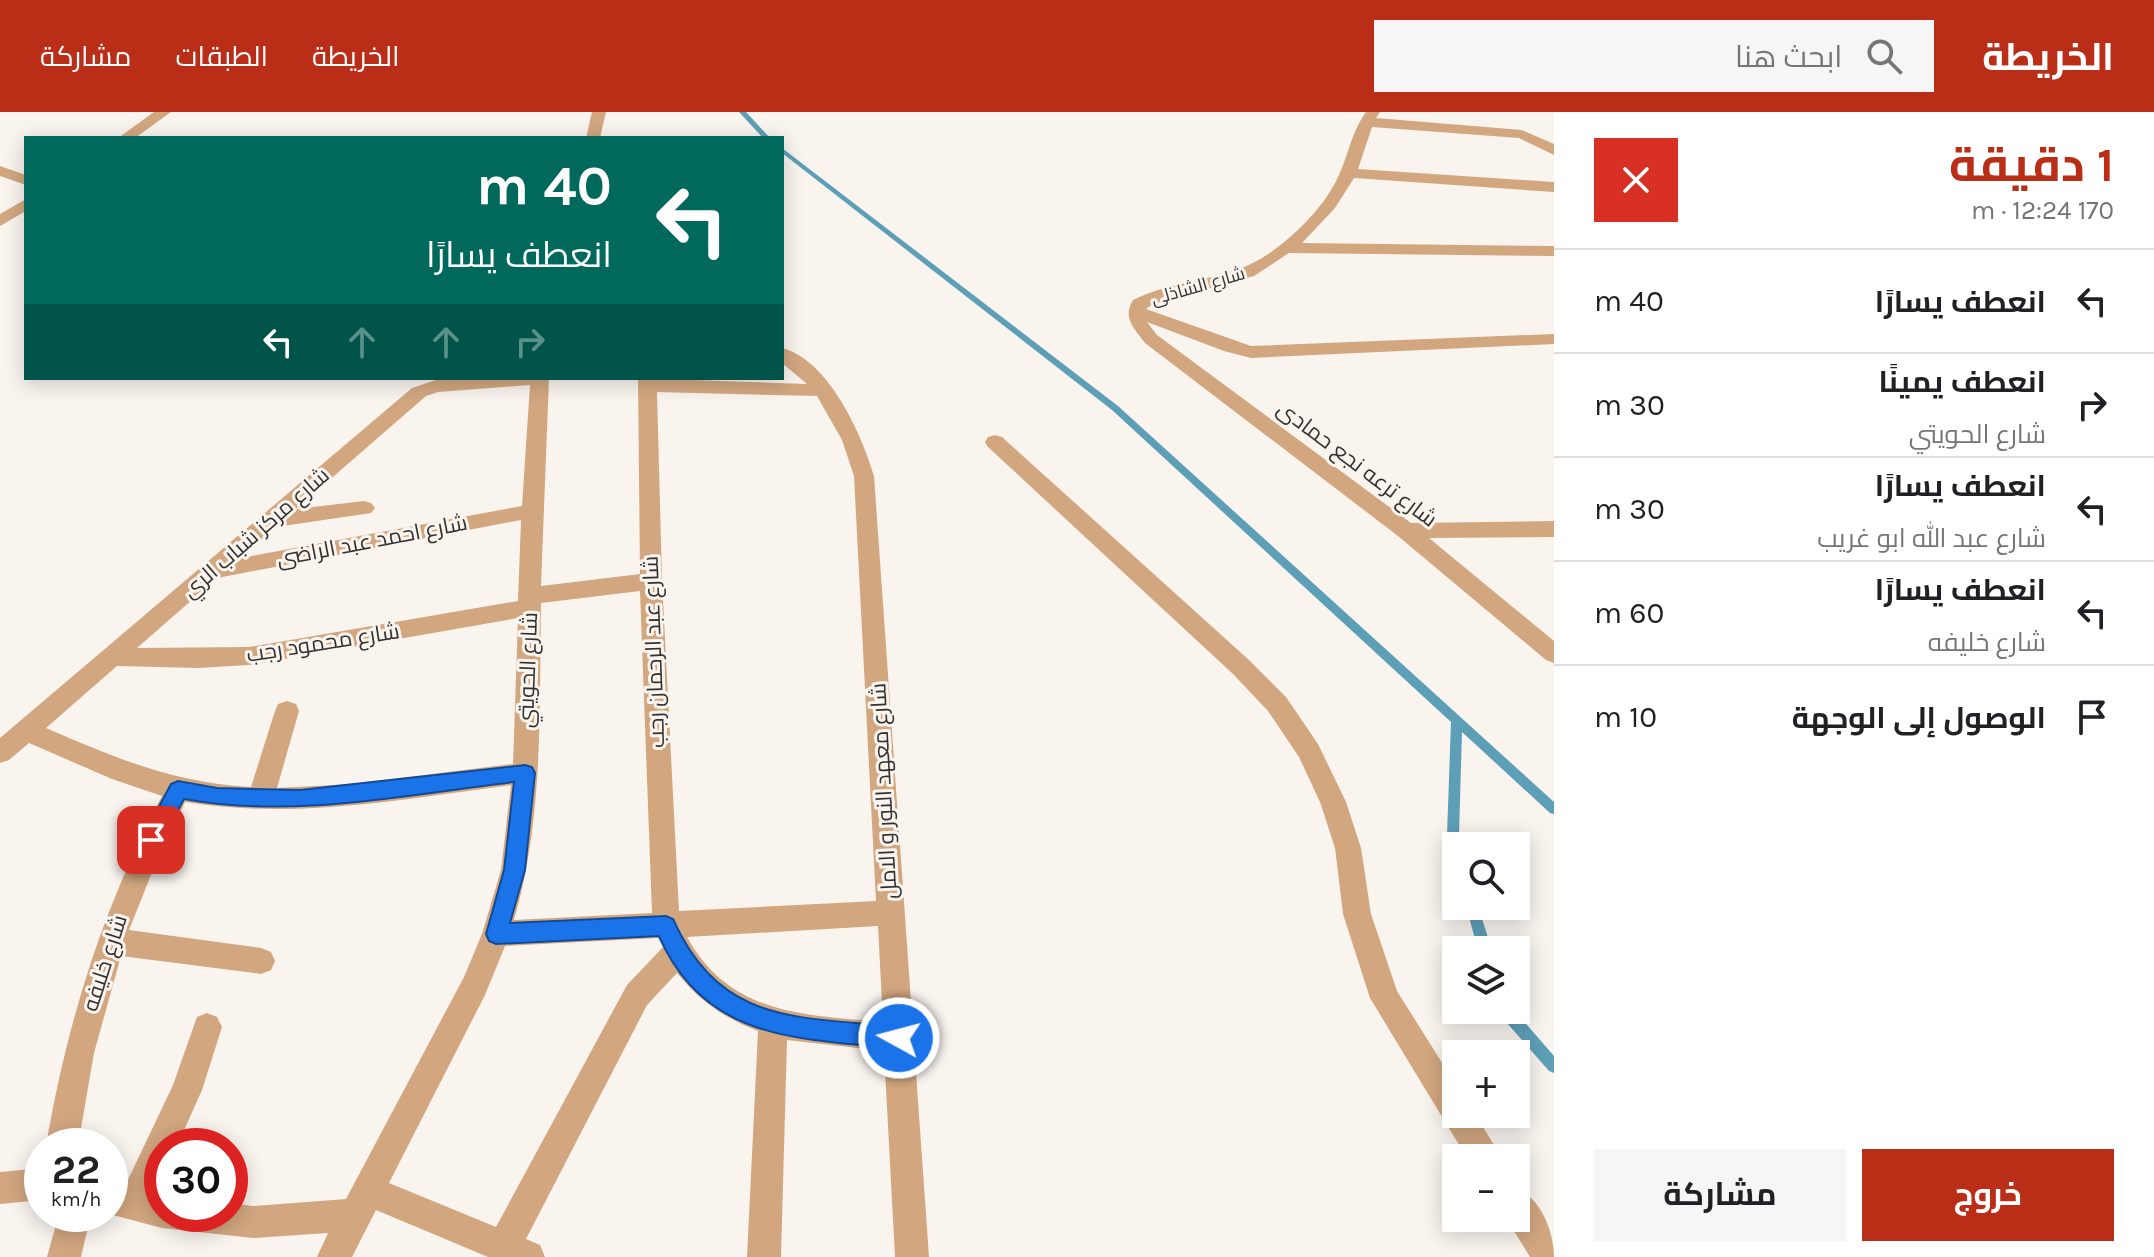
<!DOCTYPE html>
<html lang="ar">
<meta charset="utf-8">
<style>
:root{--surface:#fff;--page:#f6f6f6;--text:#202124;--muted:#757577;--line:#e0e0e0;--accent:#ba2e17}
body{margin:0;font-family:Karla,Cairo,sans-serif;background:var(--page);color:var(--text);direction:rtl;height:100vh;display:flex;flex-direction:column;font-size:30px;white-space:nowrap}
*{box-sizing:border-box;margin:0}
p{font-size:26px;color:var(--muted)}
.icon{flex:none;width:44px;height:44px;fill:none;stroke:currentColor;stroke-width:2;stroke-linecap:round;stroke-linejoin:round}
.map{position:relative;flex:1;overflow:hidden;direction:ltr}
.drawer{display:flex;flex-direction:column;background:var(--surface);width:600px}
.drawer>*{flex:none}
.hud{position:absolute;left:24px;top:24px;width:760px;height:244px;border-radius:0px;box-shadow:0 4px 20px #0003;direction:rtl;background:#00695c;color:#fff;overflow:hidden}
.controls{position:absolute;left:1442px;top:720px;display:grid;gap:16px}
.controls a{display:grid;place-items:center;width:88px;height:88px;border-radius:0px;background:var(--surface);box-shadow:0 4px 20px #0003;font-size:40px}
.speed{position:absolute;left:24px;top:1016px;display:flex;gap:16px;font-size:40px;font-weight:700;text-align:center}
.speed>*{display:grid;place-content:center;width:104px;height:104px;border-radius:50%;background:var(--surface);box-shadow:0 4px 20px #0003;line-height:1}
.speed small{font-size:20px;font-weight:400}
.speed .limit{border:12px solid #d22;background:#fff;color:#111}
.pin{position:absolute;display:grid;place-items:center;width:68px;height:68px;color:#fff;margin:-34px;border-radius:16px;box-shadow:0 4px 12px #0006}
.me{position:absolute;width:88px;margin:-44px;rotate:277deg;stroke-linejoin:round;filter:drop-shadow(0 0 6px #0008)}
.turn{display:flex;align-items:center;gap:28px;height:168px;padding:0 40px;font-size:36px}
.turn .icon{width:104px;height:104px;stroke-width:2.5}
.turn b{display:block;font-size:56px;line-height:68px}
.lanes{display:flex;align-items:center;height:76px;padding:0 40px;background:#0003;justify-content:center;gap:40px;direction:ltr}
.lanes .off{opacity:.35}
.round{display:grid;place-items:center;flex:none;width:84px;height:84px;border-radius:0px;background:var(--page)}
.head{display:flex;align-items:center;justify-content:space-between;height:136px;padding:0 40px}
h1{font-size:48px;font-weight:700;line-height:60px;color:var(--accent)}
.button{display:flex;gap:16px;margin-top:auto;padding:16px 40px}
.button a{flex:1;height:92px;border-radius:0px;background:var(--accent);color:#fff;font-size:32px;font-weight:700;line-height:92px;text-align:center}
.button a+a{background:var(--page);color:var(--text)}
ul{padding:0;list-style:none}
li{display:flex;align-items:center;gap:24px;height:104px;padding:0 40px;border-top:2px solid var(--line)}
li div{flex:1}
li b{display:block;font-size:30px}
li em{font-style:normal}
header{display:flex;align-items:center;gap:48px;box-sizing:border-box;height:112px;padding:0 40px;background:var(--accent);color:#fff}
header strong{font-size:38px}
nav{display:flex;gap:44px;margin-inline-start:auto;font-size:28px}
.search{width:560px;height:72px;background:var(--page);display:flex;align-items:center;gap:20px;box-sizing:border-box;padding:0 28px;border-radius:0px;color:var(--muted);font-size:30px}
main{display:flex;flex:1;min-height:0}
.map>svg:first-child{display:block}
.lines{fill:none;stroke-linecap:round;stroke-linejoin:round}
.stream{fill:#5e9fb8;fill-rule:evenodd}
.minor{fill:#d2a780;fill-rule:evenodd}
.route{fill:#1a73e8;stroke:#114b97;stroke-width:2}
.labels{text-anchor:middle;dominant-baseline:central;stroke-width:6;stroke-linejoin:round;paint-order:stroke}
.far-street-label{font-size:18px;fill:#33312f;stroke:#faf4ef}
.street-label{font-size:22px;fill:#33312f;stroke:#faf4ef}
</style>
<header>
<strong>الخريطة</strong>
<div class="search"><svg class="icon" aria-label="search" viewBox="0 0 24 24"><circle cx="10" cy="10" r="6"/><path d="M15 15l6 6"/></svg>ابحث هنا</div>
<nav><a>الخريطة</a><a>الطبقات</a><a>مشاركة</a></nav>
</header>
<main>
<section class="drawer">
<div class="head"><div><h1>1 دقيقة</h1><p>170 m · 12:24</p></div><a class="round" style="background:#d93025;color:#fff"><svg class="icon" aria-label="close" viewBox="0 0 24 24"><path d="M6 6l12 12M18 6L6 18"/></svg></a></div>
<ul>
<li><svg class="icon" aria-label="left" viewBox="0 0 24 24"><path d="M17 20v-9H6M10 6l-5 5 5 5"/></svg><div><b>انعطف يسارًا</b></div><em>40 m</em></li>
<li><svg class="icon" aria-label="right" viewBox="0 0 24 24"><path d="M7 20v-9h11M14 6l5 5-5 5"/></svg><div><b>انعطف يمينًا</b><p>شارع الحويتي</p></div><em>30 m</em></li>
<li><svg class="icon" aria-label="left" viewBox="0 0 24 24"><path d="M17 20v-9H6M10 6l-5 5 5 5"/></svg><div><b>انعطف يسارًا</b><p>شارع عبد الله ابو غريب</p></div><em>30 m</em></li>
<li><svg class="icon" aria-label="left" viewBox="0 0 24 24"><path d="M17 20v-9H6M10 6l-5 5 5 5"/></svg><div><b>انعطف يسارًا</b><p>شارع خليفه</p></div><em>60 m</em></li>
<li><svg class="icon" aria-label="arrive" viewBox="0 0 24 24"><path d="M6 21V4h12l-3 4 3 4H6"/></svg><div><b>الوصول إلى الوجهة</b></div><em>10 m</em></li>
</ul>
<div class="button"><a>خروج</a><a>مشاركة</a></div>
</section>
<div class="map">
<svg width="1554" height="1145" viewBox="0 0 1554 1145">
<rect width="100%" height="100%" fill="#faf4ef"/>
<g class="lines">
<!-- stream -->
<path class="stream" d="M 739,0 L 746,0 L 770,26 L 763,26 Z
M 782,36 L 1118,294 L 1554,690 L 1554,702 L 1550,701 L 1462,620 L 1459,723 L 1462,734 L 1456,734 L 1456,739 L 1452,738 L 1447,723 L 1451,610 L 1112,298 L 782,41 Z
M 1466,794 L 1478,794 L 1492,838 L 1478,838 Z
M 1498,898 L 1514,898 L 1554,944 L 1554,961 L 1549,959 L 1500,903 Z"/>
<!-- minor -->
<path class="minor" d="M 154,0 L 171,0 L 135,26 L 118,26 Z
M 592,0 L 606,0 L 600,26 L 586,26 Z
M 1366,0 L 1380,0 L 1376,6 L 1522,18 L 1554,32 L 1554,43 L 1519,26 L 1372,15 L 1358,57 L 1554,70 L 1554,80 L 1354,66 L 1335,96 L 1302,131 L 1554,134 L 1554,144 L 1289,141 L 1254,164 L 1153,192 L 1146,197 L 1251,234 L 1554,222 L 1554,232 L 1251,246 L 1224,239 L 1147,210 L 1157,223 L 1411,411 L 1554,409 L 1554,425 L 1429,426 L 1554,529 L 1554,551 L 1546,548 L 1398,424 L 1145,231 C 1134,216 1122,206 1133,188 C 1165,172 1205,169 1239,157 C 1272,146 1313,108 1331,78 C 1347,54 1349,23 1366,0 Z
M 0,54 L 26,63 L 26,73 L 0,64 Z
M 26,87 L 26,99 L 0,114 L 0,102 Z
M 782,236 C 829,248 862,323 874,364 L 929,1145 L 895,1145 L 884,939 L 787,928 L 781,1145 L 747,1145 L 758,919 C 724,906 700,889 677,861 L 647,893 L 526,1127 L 540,1133 L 545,1145 L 488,1145 L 376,1098 L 352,1145 L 317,1145 L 328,1121 L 253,1126 L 162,1116 L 109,1102 L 110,1070 L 125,1074 L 173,973 L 197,905 L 207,901 L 217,905 L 222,915 L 202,978 L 177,1034 L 162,1034 L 162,1066 L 155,1082 L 162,1084 L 162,1102 L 230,1102 L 230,1091 L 253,1094 L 346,1087 L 464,865 L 482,822 L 501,758 L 511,673 C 402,687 295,708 185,690 L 151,763 L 129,818 L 261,836 L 271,840 L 275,849 L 271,858 L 261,862 L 121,844 L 94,941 L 78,1034 L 46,1034 C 67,910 103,795 162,684 L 112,667 L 29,631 L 9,648 L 0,651 L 0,626 L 412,276 L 436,268 L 462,266 L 549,266 L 541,474 L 640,462 L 638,266 L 807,272 L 782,251 ZM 530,273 L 522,394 L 241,446 L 276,415 L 371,401 L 375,396 L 371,391 L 364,389 L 296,397 L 426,284 L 438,280 ZM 657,280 L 817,284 L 842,328 L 854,364 L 876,789 L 679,799 L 662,469 ZM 521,408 L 518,489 L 249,535 L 137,536 L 217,466 ZM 640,479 L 652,801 L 514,808 C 544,705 539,597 541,491 ZM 518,506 L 513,652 L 352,672 L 277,676 L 299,599 L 296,592 L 287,589 L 278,592 L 275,599 L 251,675 C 174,671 116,646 46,616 L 117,554 L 198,556 L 249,553 ZM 878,814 L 883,910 C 804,903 730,903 687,825 ZM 658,826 L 663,835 L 627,873 L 496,1115 L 389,1071 L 485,883 L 505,834 Z
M 995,323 L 1002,325 L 1249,548 L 1286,585 L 1318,632 L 1346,690 L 1361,736 L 1371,802 L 1397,879 L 1456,973 L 1456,1002 L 1475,1002 L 1502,1046 L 1467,1046 L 1370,886 L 1343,802 L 1335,736 L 1320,690 L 1299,645 L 1268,599 L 1233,562 L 988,335 L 985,330 L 988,325 Z
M 42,1056 L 42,1088 L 0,1092 L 0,1060 Z
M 1516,1076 C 1541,1086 1554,1120 1554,1145 L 1530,1145 L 1506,1106 L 1516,1106 Z
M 59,1102 L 91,1102 L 81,1145 L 47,1145 Z"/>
</g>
<!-- route -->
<path class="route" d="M 525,653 L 532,655 L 535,661 L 525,758 L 510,811 L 666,804 L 673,807 C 721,914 798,904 899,915 L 907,918 L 910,926 L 907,934 L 899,937 C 800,926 705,930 659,824 L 496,832 L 489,829 L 486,822 L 504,758 L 514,670 C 406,683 293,707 184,687 L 158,735 L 151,737 L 144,735 L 141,728 L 171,672 L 178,669 L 217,676 L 300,678 Z"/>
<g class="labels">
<!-- far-street labels -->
<g class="far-street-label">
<text transform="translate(1198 174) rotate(-16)">شارع الشاذلى</text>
</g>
<!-- street labels -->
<g class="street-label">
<text transform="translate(1357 352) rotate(37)">شارع ترعه نجع حمادى</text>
<text transform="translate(256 421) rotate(-41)">شارع مركز شباب الري</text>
<text transform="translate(372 429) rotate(-11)">شارع احمد عبد الراضى</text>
<text transform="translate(323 531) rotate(-9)">شارع محمود رجب</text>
<text transform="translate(654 540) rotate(-92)">شارع عبد الرحمان رجب</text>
<text transform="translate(528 558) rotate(-88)">شارع الحويتي</text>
<text transform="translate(884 679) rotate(-93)">شارع معهد النور و الامل</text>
<text transform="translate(105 851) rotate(-72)">شارع خليفه</text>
</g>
</g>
</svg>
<div class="controls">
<a><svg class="icon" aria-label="search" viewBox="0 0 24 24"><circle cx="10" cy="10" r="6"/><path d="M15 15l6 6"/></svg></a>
<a><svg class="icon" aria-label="layers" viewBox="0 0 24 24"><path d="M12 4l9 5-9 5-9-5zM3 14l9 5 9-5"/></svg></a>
<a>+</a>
<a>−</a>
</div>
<div class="speed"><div>22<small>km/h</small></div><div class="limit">30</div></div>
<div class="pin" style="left:151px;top:728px;background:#d93025"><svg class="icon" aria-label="arrive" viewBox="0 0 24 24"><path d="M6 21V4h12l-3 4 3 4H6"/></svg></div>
<svg class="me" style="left:899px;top:926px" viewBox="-20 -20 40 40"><circle r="17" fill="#1a73e8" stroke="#fff" stroke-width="3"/><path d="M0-11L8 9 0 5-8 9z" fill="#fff"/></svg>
<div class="hud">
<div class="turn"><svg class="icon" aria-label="left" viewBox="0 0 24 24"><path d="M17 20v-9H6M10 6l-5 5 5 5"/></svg><div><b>40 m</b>انعطف يسارًا</div></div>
<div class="lanes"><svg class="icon" aria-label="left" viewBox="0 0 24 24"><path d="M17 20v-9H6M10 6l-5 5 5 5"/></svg><svg class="icon off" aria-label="ahead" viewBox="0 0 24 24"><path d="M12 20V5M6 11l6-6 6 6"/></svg><svg class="icon off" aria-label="ahead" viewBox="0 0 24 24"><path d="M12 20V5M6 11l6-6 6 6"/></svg><svg class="icon off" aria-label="right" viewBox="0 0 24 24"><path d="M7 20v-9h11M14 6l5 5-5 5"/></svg></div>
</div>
</div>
</main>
